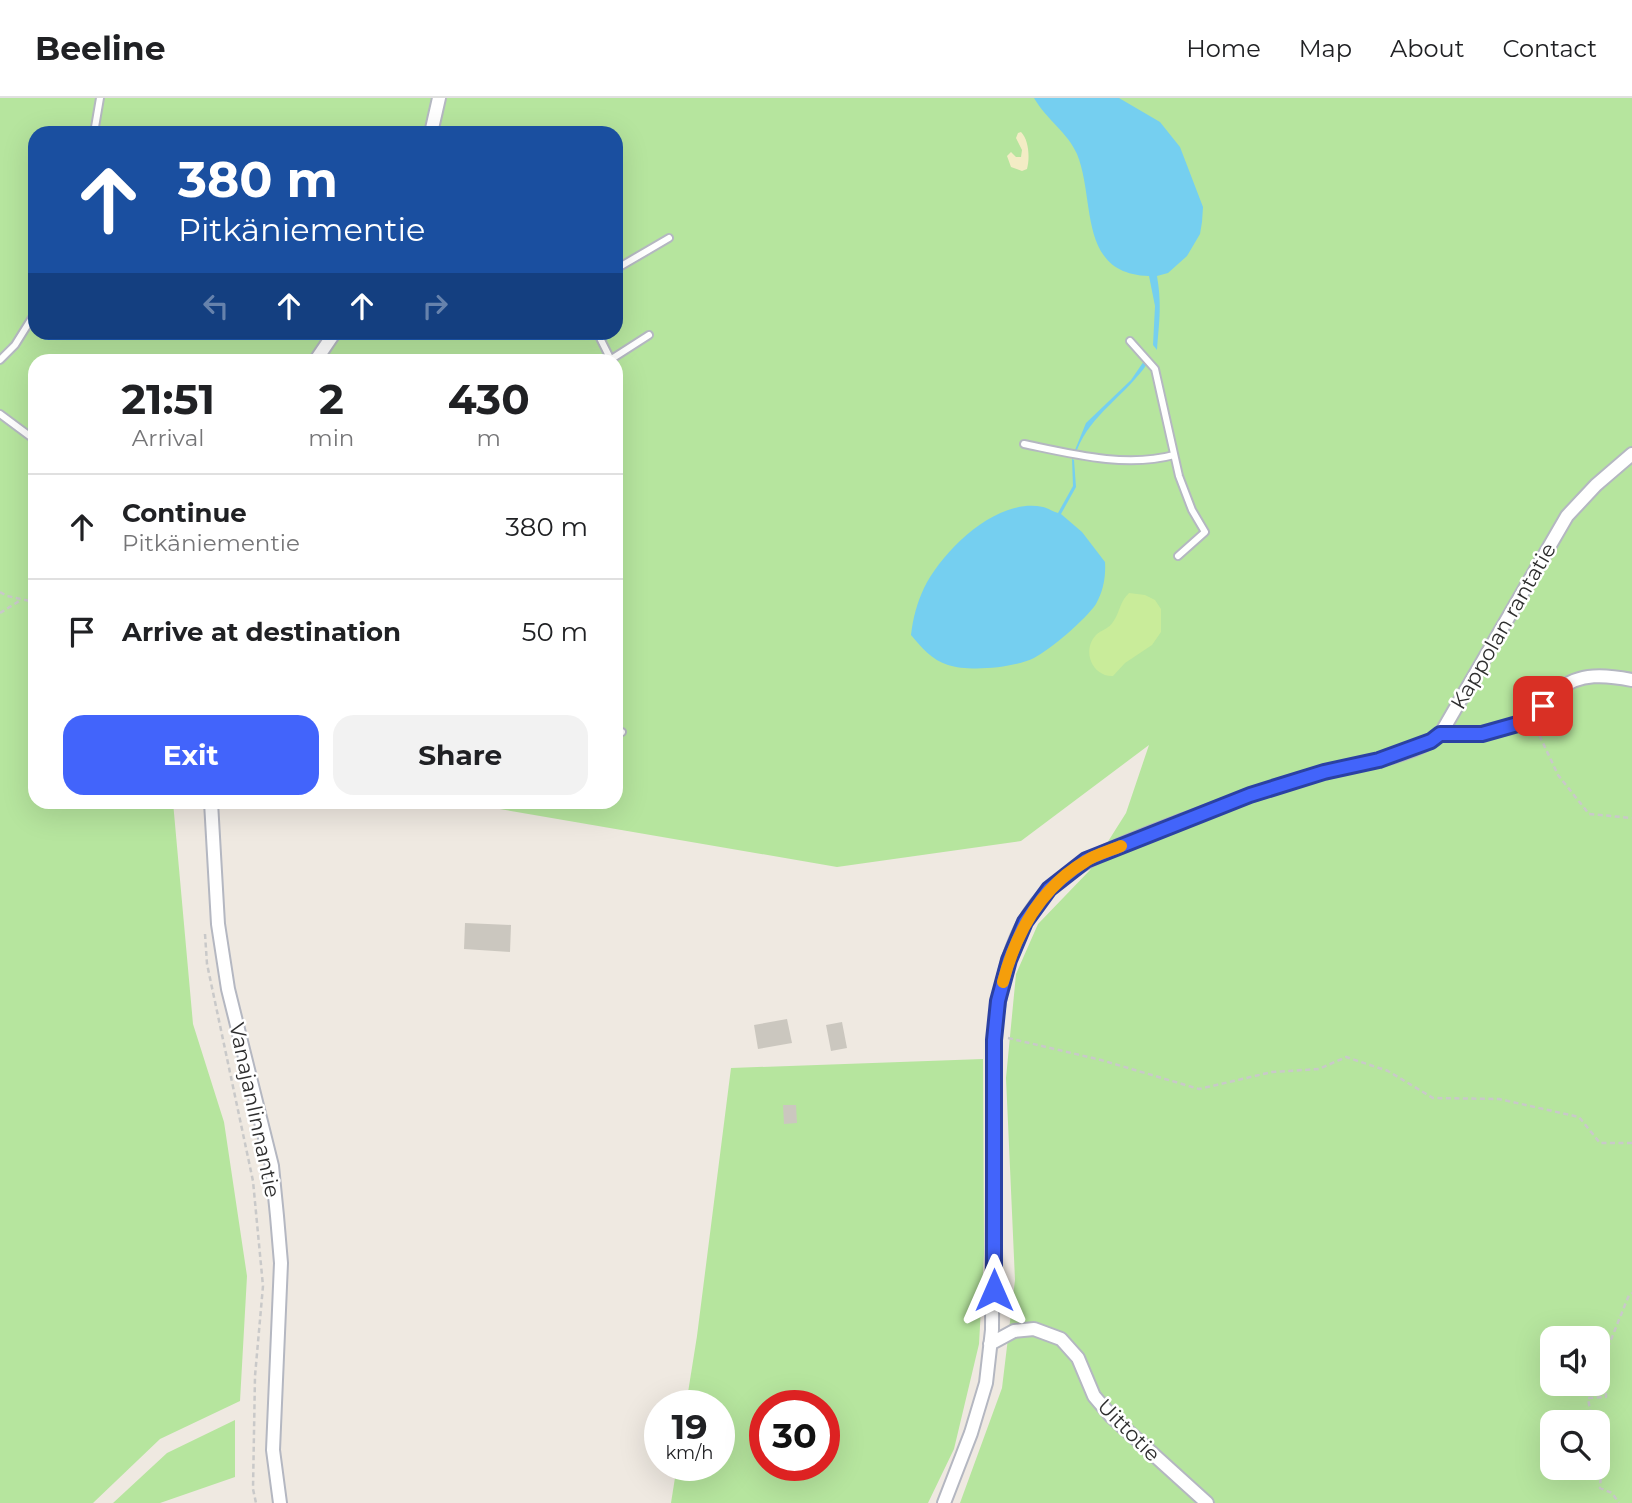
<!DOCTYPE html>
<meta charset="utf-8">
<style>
:root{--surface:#fff;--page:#f2f2f2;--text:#202124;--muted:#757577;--line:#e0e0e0;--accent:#4264fb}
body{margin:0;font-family:Montserrat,sans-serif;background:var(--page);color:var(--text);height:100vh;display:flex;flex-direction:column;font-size:26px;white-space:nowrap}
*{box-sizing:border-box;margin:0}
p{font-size:23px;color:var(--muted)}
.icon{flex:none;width:38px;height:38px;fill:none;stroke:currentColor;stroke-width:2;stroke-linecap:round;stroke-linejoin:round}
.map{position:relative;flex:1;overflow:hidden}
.sheet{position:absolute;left:28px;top:256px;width:595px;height:455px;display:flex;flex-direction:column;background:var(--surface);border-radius:21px;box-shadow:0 7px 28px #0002}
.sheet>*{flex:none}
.hud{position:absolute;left:28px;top:28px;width:595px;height:214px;border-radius:21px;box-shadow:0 7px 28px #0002;background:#1a4fa0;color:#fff;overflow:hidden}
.controls{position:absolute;left:1540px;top:1228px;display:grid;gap:14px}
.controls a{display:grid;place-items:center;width:70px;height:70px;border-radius:14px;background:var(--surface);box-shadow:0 7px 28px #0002;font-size:35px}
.speed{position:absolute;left:644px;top:1292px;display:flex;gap:14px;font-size:35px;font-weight:700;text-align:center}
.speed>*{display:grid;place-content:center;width:91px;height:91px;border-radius:50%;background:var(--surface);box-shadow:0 7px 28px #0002;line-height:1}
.speed small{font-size:18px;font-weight:400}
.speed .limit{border:10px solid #d22;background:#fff;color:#111}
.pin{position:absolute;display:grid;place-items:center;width:60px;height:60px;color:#fff;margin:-30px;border-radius:14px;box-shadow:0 4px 10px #0006}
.me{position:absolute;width:77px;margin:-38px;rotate:0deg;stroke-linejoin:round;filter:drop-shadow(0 0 5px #0008)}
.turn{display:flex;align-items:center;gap:24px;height:147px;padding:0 35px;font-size:32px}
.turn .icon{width:91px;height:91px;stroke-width:2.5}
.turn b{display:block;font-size:49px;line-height:60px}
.lanes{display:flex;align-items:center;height:66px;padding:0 35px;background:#0003;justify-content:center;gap:35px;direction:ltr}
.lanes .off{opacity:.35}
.eta{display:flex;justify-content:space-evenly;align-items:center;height:119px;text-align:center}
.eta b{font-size:42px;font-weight:700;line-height:49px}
.primary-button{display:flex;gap:14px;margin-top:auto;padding:14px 35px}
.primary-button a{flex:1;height:80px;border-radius:21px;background:var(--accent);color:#fff;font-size:28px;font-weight:700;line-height:80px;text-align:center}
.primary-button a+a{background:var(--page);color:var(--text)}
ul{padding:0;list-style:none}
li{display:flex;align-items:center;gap:21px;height:105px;padding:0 35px;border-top:2px solid var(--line)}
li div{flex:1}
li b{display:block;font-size:26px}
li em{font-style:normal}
header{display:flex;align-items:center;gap:42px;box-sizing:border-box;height:98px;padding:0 35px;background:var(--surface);border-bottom:2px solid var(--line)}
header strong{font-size:33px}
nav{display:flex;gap:38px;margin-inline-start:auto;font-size:24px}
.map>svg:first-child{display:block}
.green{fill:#b6e59e;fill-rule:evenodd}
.sand{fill:#f3ecc5}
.pitch{fill:#c9ec9a}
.water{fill:#75cff0}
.building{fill:#cbc7bf}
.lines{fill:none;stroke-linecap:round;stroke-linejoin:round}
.lane-casing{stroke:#b4b7c1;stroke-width:10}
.street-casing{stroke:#b4b7c1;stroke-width:16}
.path{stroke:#c9c9c9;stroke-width:2.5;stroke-dasharray:5 3.5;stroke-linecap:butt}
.lane{stroke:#fff;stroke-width:6}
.street{stroke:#fff;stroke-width:12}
.route-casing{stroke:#2b41a3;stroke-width:18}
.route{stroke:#4264fb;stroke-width:12}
.slow{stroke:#f59e0b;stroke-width:12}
.labels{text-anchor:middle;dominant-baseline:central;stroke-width:5;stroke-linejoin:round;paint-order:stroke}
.street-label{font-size:21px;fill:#2e2e2e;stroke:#fff}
</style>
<header>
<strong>Beeline</strong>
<nav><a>Home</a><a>Map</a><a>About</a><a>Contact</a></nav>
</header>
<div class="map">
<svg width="1632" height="1405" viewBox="0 0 1632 1405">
<rect width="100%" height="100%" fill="#efe9e1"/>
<!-- green -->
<path class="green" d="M 0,0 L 1632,0 L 1632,1405 L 960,1405 L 1002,1290 L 1015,1182 L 1006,980 L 1016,876 L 1038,826 L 1090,772 L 1126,715 L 1149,647 L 1021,743 L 837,769 L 459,704 L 616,704 L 616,262 L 35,262 L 35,704 L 173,704 L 193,926 L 224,1024 L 247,1178 L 240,1303 L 160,1341 L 93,1405 L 0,1405 ZM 35,35 L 616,35 L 616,234 L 35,234 ZM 1552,1241 L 1598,1241 L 1598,1286 L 1552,1286 ZM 1552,1325 L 1598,1325 L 1598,1370 L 1552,1370 Z
M 983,961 L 984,1156 L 979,1246 L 954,1351 L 928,1405 L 671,1405 L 677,1367 L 719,1367 L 719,1307 L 686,1307 L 697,1238 L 731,970 ZM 765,1307 L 824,1307 L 824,1367 L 765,1367 Z
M 235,1322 L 235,1379 L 160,1405 L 113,1405 L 167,1355 Z"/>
<!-- sand -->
<path class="sand" d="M 1021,34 C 1029,42 1030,60 1027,71 L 1022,73 L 1011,69 L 1007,58 L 1011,54 L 1016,59 L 1021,59 L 1022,52 L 1016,40 L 1018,35 Z"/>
<!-- pitch -->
<path class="pitch" d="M 1129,495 L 1145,497 L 1155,502 L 1161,511 L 1161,534 L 1152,547 L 1125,565 L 1113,578 C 1093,579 1081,553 1096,537 C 1101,532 1109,531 1113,524 C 1120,514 1120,503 1129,495 Z"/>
<!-- water -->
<path class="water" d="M 1034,0 L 1119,0 L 1160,24 L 1180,49 L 1203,109 L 1202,124 L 1200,136 L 1187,158 L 1168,175 L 1157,178 C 1162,207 1159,224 1157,252 L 1153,247 L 1155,208 L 1149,178 C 1077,176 1096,102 1077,56 C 1068,35 1046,21 1034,0 Z
M 1144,263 L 1147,266 C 1126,297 1091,316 1077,352 L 1075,352 L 1086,325 L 1131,282 Z
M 1072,361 L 1074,362 L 1076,389 L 1061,416 L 1082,434 L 1105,464 C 1106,479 1103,494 1096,506 C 1085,522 1051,551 1034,560 C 1014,570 969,574 948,567 C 932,562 921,549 911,537 C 913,520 917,505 924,490 C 943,452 997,399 1043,409 C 1048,410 1053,414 1058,415 L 1073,388 Z"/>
<!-- building -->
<path class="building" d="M 465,825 L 511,827 L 510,854 L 464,851 Z
M 787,921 L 792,945 L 758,951 L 754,927 Z
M 842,924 L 847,950 L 831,953 L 826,927 Z
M 783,1007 L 796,1007 L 797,1025 L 784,1026 Z"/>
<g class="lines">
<defs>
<path id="lane" d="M 94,35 L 100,0
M 616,171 L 669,140
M 597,234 L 611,262
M 1130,243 L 1155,271 L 1179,378 L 1192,412 L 1205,434 L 1178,458
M 0,262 L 15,247 L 35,215
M 610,262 L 649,237
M 0,316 L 35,342
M 1024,346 C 1072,356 1126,370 1174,357
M 616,633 L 622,634"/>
<path id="street" d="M 431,35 L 439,0
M 316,262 L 335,234
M 1440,637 C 1467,636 1496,637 1521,624 C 1536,617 1546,603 1559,592 C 1579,574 1607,577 1632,582
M 211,704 L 218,826 L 228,891 L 272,1068 L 277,1118 L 281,1165 L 273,1352 L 280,1405
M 990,1246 L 1014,1233 L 1034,1231 L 1061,1241 L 1078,1260 L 1094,1298 L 1111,1318 L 1207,1405
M 944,1405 L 971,1335 L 986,1285 L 992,1232 L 994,942 C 999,890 1010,827 1051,790 C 1087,756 1137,740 1183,722 C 1229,705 1276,687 1324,674 C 1361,664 1409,661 1440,637 L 1567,418 L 1596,387 L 1632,356"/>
</defs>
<!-- lane casing -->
<use href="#lane" class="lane-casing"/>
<!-- street casing -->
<use href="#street" class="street-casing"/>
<!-- path -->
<path class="path" d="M 0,494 L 7,498 L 35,504
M 0,515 L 21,502
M 1536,630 L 1558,677 L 1589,716 L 1632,720
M 205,836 L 207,866 L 253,1083 L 263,1188 L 255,1278 L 253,1391 L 256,1405
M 1008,940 L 1101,962 L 1199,991 L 1272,974 L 1319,971 L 1346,959 L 1388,973 L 1433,1000 L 1499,1001 L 1579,1019 L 1600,1045 L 1632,1045
M 1592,1325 L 1588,1300 L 1606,1299 L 1604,1259 L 1629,1197 L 1632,1195
M 1598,1355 L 1601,1376 L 1600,1390 L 1612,1395 L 1619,1405"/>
<!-- lane -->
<use href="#lane" class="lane"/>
<!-- street -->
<use href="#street" class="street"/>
</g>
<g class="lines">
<defs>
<path id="route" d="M 994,1192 L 994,942 L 998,903 L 1009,862 L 1025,824 L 1049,791 L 1086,762 L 1250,697 L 1324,674 L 1379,662 L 1431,643 L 1440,636 L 1482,636 L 1521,625 L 1543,608"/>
</defs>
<!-- route casing -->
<use href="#route" class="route-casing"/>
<!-- route -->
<use href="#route" class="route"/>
<!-- slow -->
<path class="slow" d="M 1003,884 C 1016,834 1040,790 1086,763 C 1097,756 1110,753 1121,748"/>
</g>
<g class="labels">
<!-- street labels -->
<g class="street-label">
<text transform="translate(1503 528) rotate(-60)">Kappolan rantatie</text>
<text transform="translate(255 1012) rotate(78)">Vanajanlinnantie</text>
<text transform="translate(1129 1332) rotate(45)">Uittotie</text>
</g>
</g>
</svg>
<div class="controls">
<a><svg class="icon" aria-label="sound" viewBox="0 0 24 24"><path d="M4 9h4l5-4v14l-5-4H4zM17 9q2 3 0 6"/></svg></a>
<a><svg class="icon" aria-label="search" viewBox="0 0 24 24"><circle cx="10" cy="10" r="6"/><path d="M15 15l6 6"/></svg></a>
</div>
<div class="speed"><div>19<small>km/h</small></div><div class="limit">30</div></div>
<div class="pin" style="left:1543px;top:608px;background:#d93025"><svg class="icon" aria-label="arrive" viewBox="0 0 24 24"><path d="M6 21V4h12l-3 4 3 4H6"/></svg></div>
<svg class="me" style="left:994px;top:1192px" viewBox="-20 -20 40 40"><path d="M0-17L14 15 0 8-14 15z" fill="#4264fb" stroke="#fff" stroke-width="4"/></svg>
<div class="hud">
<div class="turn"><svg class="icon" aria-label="ahead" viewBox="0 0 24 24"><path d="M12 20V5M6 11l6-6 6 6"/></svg><div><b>380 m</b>Pitkäniementie</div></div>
<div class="lanes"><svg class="icon off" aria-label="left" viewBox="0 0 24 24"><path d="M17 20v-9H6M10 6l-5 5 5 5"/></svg><svg class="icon" aria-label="ahead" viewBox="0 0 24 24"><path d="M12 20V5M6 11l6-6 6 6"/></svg><svg class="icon" aria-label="ahead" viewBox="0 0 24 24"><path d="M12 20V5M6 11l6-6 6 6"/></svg><svg class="icon off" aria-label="right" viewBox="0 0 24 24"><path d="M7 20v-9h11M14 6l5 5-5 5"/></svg></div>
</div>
<section class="sheet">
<div class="eta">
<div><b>21:51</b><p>Arrival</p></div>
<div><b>2</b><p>min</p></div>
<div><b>430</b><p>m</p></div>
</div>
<ul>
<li><svg class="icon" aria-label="ahead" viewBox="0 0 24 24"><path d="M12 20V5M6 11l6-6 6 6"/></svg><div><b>Continue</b><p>Pitkäniementie</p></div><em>380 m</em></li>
<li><svg class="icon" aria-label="arrive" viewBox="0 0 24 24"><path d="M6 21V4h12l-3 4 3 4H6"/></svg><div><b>Arrive at destination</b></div><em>50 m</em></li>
</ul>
<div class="primary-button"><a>Exit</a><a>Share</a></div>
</section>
</div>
